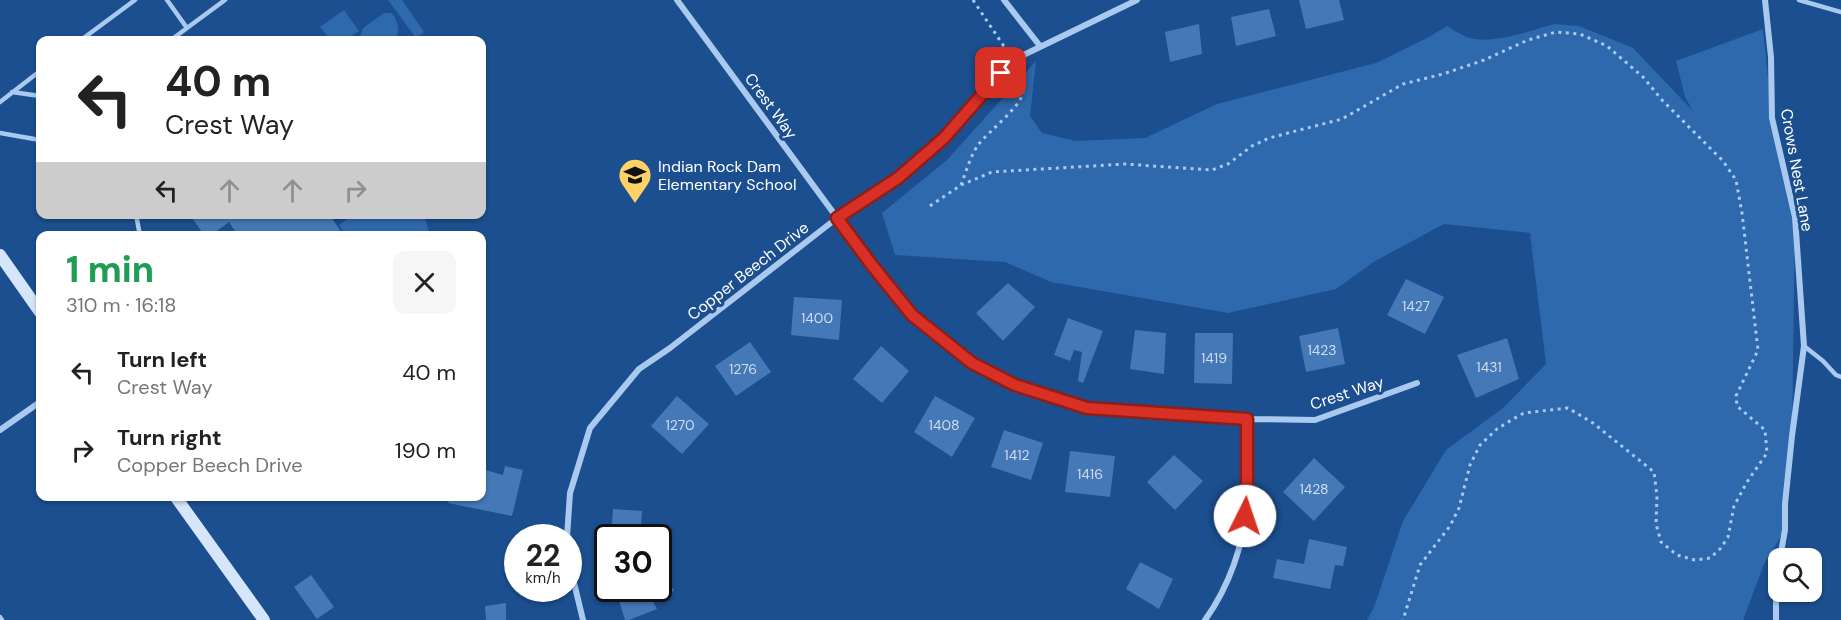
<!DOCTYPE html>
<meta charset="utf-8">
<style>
:root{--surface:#fff;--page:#f6f6f6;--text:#222;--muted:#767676}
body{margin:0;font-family:"DM Sans",sans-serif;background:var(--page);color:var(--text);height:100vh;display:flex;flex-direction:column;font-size:22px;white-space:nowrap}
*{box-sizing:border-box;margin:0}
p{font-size:20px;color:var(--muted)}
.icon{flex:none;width:33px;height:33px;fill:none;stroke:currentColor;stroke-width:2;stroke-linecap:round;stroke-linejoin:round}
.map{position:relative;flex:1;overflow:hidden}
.side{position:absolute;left:36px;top:231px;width:450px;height:270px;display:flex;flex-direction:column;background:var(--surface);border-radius:12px;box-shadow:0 2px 4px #0004}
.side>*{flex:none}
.banner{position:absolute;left:36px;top:36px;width:450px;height:183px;border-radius:12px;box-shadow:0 2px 4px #0004;background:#fff;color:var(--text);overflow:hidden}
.controls{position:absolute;left:1768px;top:548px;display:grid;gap:12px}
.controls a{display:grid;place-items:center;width:54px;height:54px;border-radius:12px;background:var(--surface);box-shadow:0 2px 4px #0004;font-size:30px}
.speed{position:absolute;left:504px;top:524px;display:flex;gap:12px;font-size:30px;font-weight:700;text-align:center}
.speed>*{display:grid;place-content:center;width:78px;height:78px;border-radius:50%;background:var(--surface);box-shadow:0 2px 4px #0004;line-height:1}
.speed small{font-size:15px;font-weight:400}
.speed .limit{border:3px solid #111;border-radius:9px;background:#fff;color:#111}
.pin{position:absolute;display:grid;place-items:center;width:51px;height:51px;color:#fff;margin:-26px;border-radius:12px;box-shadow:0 3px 9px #0006}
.me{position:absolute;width:66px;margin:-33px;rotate:4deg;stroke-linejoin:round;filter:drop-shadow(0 0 4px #0008)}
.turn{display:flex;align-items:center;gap:21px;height:126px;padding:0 30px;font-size:27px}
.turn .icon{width:78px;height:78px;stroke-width:2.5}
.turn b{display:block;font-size:42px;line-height:51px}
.lanes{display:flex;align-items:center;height:57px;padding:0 30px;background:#0003;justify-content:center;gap:30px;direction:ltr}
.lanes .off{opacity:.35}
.round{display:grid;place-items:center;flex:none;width:63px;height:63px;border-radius:12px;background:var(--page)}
.summary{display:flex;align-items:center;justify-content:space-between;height:102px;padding:0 30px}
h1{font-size:36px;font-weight:800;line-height:45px;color:#1e9e55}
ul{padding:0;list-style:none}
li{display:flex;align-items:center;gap:18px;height:78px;padding:0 30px}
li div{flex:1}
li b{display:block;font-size:22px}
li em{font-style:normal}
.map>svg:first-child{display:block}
.green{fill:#2e69ad}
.building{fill:#4478b7}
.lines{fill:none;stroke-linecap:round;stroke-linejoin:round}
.path{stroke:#a9c9ee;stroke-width:3;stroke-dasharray:3 4.5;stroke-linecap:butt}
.lane{stroke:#a9c9ee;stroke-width:4.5}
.street{stroke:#a9c9ee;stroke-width:6}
.secondary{stroke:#d6e6fa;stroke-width:12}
.route-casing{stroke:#8d1f18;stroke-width:15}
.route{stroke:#d93025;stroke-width:10}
.labels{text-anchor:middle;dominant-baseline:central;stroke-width:6;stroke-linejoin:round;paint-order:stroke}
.number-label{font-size:14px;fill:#d0dded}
.street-label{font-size:16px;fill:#fff;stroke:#1b4f8f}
.poi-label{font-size:16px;fill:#fff;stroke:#1b4f8f;text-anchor:start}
</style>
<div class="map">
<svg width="1841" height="620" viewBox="0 0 1841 620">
<rect width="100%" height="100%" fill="#1b4f8f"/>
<!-- green -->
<path class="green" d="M 388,0 L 402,0 L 424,32 L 416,38 Z
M 344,10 L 359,31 L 345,40 L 330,40 L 320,27 Z
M 384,13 L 392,13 C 398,21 400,31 396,40 L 360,40 L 359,39 L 363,28 Z
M 1555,24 L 1579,26 L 1633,48 L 1693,111 L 1685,97 L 1676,61 L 1763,29 L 1772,118 L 1795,217 L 1792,436 L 1785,530 L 1764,564 L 1743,620 L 1367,620 L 1374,607 L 1403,521 L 1446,450 L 1503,408 L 1546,364 L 1530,233 L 1444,224 L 1375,261 L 1336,289 L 1228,313 L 1051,282 L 1005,262 L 895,255 L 882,213 L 947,160 L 1036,61 L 1030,116 L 1042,133 L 1075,141 L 1145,138 L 1217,104 L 1376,63 L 1429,37 L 1447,26 C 1453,30 1460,34 1467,37 C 1491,46 1531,30 1555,24 Z
M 353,215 L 424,215 L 430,235 L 346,235 L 339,225 Z"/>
<!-- building -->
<path class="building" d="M 1299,0 L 1339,0 L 1344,20 L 1306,29 Z
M 1269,9 L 1276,36 L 1236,46 L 1231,17 Z
M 1199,24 L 1202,54 L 1170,62 L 1165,32 Z
M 189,214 L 329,214 L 344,236 L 238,236 L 229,222 L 210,236 L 205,236 Z
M 1406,279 L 1444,297 L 1425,334 L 1387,315 Z
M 1008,283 L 1035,307 L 1003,341 L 976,313 Z
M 794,297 L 842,300 L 839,340 L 791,335 Z
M 1068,318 L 1103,331 L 1083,383 L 1078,381 L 1082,352 L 1074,350 L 1070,361 L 1054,355 Z
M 1338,328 L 1345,364 L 1306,372 L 1299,336 Z
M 1135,330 L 1166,333 L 1164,374 L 1130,369 Z
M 1195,333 L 1233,333 L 1232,384 L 1194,383 Z
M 1507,338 L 1519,379 L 1476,398 L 1457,355 Z
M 750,342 L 771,372 L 736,396 L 715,366 Z
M 881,346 L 909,371 L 882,403 L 853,379 Z
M 677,396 L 709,424 L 682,454 L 651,426 Z
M 935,396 L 975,418 L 952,457 L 914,432 Z
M 1004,430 L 1043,443 L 1031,480 L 991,467 Z
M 1070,451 L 1115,456 L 1110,497 L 1065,492 Z
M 1174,455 L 1203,481 L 1175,510 L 1147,482 Z
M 1314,458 L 1345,487 L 1314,521 L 1283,492 Z
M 505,466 L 523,470 L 512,516 L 448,503 L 449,496 L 482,496 L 482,469 L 503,475 Z
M 613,509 L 642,511 L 641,527 L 644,537 L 611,537 Z
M 1309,539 L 1347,547 L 1343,566 L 1335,565 L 1330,589 L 1273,578 L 1277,559 L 1304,564 Z
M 1140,562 L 1173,579 L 1159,609 L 1126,589 Z
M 311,575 L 334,607 L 317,619 L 294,587 Z
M 615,588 L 673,588 L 674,591 L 651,598 L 657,609 L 629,620 L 625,620 Z
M 506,603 L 506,620 L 486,620 L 485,606 Z"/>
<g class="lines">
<!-- path -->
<path class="path" d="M 973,0 L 1007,51
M 961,185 C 966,172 970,157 978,145 C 988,132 1019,108 1022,95 C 1025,87 1021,80 1018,72
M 930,206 L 961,185 L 992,172 L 1125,164 L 1212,170 L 1228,164 L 1252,146 L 1269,138 L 1342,119 L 1403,84 L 1443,74 L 1484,60 L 1528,40 L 1556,32 L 1580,34 L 1607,46 L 1643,77 L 1662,100 L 1723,161 L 1736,180 L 1742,213 L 1758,350 L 1736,396 L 1737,406 L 1765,430 L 1767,453 L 1747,482 L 1734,506 L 1728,537 L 1721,548 L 1710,558 L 1695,560 L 1677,555 L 1661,542 L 1656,524 L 1657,496 L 1654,472 L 1593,423 L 1568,408 L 1524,413 L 1513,419 L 1497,429 L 1480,445 L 1470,465 L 1459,508 L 1450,526 L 1420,565 L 1403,620"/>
<!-- lane -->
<path class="lane" d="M 167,0 L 187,28 L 171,40
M 1799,0 L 1841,12
M 187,28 L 225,0
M 81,40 L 135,0
M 12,92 L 40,96
M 0,102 L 40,71
M 0,133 L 40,140
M 136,214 L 140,236
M 1804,346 L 1823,361 L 1836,375 L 1841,377
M 0,617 L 2,620"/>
<!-- street -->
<path class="street" d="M 677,0 L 871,264 L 912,315 L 971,363 L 1015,385 L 1087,408 L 1247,419 L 1315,420 L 1417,383
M 1004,0 L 1040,46
M 1765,0 L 1771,57 L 1772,118 L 1795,217 L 1804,346 L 1792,436 L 1785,504 L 1785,530 L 1780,558
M 0,430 L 40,402
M 567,537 L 570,493 L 590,428 L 639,369 L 670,348 L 837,218 L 898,178 L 944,138 L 1013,60 L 1137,0
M 568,558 L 583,620
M 1205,620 C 1229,587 1244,544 1247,503 C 1249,475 1247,447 1247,419
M 1776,620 L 1776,582 L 1779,566"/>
<!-- secondary -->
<path class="secondary" d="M 0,255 L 40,312
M 175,496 L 264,620"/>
</g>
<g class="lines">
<defs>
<path id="route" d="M 1001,73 L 944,138 L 898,178 L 837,218 L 871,264 L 912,315 L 972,363 L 1015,385 L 1087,408 L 1247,419 L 1247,504 L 1245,516"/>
</defs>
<!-- route casing -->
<use href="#route" class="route-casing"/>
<!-- route -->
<use href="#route" class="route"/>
</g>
<!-- icons -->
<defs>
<symbol id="school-pin" viewBox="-11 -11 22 30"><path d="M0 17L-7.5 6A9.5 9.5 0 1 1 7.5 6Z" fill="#ffd166" stroke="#1b4f8f"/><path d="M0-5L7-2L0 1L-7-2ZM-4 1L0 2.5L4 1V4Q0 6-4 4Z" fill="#111"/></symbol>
</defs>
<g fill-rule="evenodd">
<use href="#school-pin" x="616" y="156" width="38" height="52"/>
</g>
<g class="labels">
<!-- number labels -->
<g class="number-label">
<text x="1416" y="306">1427</text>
<text x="817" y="318">1400</text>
<text x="1322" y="350">1423</text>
<text x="1214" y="358">1419</text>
<text x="1489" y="367">1431</text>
<text x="743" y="369">1276</text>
<text x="680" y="425">1270</text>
<text x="944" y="425">1408</text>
<text x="1017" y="455">1412</text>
<text x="1090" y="474">1416</text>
<text x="1314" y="489">1428</text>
</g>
<!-- street labels -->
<g class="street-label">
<text transform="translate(771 106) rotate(54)">Crest Way</text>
<text transform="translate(1797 170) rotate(80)">Crows Nest Lane</text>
<text transform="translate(748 271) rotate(-38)">Copper Beech Drive</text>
<text transform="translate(1347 393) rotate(-18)">Crest Way</text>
</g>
<!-- poi labels -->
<g class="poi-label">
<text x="658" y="166">Indian Rock Dam<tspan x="658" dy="18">Elementary School</tspan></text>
</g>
</g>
</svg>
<div class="controls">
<a><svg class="icon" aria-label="search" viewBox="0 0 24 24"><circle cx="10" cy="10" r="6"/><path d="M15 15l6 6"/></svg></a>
</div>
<div class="speed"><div>22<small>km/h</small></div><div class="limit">30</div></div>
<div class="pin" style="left:1001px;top:73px;background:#d93025"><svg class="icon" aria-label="arrive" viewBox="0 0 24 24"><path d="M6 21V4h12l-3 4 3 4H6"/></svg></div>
<svg class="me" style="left:1245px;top:516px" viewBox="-20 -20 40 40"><circle r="19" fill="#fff"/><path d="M0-13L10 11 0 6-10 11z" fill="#d93025"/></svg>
<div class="banner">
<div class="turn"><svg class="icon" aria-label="left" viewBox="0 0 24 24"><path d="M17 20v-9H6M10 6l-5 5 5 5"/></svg><div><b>40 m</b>Crest Way</div></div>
<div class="lanes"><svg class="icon" aria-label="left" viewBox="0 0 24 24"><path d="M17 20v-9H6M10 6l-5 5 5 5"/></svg><svg class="icon off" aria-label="ahead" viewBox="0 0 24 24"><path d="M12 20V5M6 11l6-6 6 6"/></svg><svg class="icon off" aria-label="ahead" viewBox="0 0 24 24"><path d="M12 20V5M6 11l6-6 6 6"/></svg><svg class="icon off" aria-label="right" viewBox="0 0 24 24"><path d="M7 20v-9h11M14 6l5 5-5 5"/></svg></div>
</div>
<section class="side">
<div class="summary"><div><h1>1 min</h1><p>310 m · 16:18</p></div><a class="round"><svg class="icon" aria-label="close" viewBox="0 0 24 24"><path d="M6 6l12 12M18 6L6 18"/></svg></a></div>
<ul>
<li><svg class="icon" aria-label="left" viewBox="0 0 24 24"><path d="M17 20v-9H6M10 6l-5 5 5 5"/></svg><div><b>Turn left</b><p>Crest Way</p></div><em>40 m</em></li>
<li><svg class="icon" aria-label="right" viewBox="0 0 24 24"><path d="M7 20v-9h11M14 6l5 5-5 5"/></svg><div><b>Turn right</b><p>Copper Beech Drive</p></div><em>190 m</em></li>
</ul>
</section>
</div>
